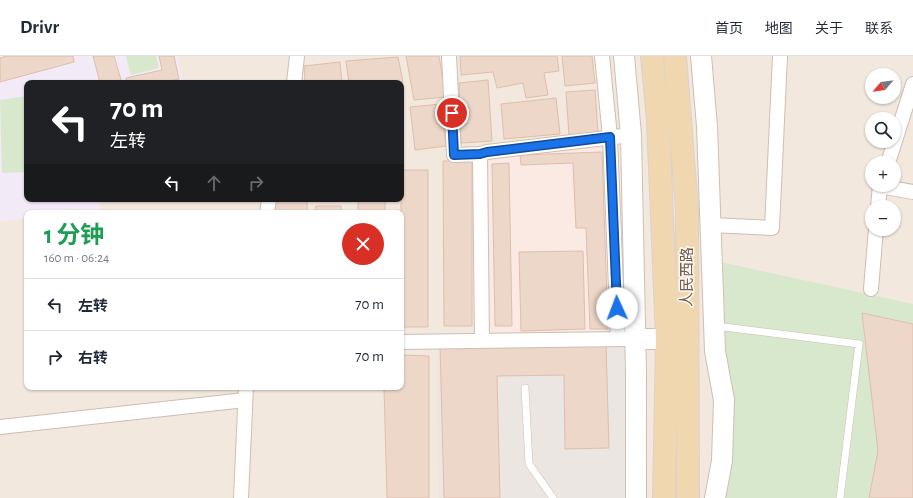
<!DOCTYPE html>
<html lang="zh">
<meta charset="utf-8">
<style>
:root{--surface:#fff;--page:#f2f2f3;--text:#1f2937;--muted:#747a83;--line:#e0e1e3}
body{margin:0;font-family:"Alegreya Sans","Noto Sans SC",sans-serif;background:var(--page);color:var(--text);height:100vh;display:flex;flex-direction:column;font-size:15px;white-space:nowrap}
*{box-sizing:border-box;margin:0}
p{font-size:13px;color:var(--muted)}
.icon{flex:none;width:22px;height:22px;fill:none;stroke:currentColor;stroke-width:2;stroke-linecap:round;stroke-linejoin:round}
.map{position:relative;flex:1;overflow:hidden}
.side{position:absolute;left:24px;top:154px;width:380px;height:180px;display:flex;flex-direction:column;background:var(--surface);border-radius:8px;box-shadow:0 1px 3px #0004}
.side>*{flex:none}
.top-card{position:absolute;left:24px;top:24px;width:380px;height:122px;border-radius:8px;box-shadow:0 1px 3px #0004;background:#202124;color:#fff;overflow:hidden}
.needle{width:26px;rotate:242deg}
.controls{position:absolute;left:865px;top:12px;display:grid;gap:8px}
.controls a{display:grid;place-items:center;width:36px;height:36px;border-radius:50%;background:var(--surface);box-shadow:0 1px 3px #0004;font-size:20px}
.pin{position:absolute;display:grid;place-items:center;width:34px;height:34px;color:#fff;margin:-17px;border:2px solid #fff;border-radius:50%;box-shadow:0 1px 4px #0007}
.me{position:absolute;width:44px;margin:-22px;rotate:358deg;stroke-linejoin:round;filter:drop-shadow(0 0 3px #0008)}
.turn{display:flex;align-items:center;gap:14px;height:84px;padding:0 20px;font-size:18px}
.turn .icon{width:52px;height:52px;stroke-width:2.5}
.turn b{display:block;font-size:28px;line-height:34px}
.lanes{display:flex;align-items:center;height:38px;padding:0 20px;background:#0003;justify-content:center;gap:20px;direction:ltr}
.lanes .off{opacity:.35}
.round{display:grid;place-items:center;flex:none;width:42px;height:42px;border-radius:21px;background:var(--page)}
.headline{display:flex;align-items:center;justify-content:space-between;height:68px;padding:0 20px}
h1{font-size:24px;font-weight:700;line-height:30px;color:#1e9e55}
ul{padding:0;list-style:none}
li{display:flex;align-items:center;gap:12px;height:52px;padding:0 20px;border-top:1px solid var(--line)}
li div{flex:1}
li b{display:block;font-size:15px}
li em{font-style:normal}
header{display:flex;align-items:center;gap:24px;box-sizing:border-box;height:56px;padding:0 20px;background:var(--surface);border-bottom:1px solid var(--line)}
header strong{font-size:19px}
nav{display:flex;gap:22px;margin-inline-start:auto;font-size:14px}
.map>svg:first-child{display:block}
.residential{fill:#f2e8dd;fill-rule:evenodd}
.commercial{fill:#faeae3}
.industrial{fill:#ece6e2}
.education{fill:#f3eaf8}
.green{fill:#d8e8cd}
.building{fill:#edd7c9;stroke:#debeab}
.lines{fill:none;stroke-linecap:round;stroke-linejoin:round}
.lane-casing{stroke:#cdbeb4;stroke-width:8}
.street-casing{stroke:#cdbeb4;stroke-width:16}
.secondary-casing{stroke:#cfbfb2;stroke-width:22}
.primary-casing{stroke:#d8d2cf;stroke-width:24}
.lane{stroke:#fff;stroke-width:7}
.street{stroke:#fff;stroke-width:14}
.secondary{stroke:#fff;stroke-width:20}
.primary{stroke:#f1d7af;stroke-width:22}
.route-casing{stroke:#114b97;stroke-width:10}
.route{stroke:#1a73e8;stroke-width:7}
.labels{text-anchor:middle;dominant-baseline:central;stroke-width:3;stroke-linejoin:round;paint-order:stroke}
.street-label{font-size:15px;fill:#755e52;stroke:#fefaf4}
</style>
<header>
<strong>Drivr</strong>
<nav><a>首页</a><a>地图</a><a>关于</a><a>联系</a></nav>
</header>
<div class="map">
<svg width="913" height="442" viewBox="0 0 913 442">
<rect width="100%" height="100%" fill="#fbf6ee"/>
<!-- residential -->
<path class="residential" d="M 0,0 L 913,0 L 913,442 L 0,442 ZM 872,19 L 894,19 L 894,41 L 872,41 ZM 27,27 L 401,27 L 401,143 L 27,143 ZM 872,63 L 894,63 L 894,85 L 872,85 ZM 872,107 L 894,107 L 894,129 L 872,129 ZM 872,151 L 894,151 L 894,173 L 872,173 ZM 27,157 L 401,157 L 401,331 L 27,331 Z"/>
<!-- commercial -->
<path class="commercial" d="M 631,79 L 636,283 L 487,285 L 487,96 Z"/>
<!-- industrial -->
<path class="industrial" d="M 636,283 L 636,442 L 439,442 L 437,286 Z"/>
<!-- education -->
<path class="education" d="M 0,0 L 177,0 L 183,25 L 176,27 L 27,27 L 27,143 L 99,143 L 101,156 L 91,157 L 27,157 L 27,163 L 0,165 Z"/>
<!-- green -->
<path class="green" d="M 126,0 L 156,0 L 159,12 L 131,19 Z
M 27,40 L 27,116 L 2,117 L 0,44 Z
M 712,204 L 913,248 L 913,442 L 715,442 L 722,405 Z"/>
<!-- building -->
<path class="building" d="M 7,0 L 73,0 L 74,6 L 0,26 L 0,2 Z
M 93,0 L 114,0 L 122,27 L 100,27 Z
M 159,0 L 174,0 L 179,23 L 160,27 L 127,27 L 126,22 L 162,14 Z
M 406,0 L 439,0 L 446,41 L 414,44 Z
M 460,0 L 557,0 L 559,15 L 544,17 L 548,39 L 526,42 L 523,27 L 497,32 L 493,16 L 461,19 Z
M 562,0 L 592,0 L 595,27 L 565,30 Z
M 398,1 L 403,26 L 394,27 L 349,27 L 346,5 Z
M 340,6 L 342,27 L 305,27 L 304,10 Z
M 488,24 L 492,85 L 461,87 L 459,27 Z
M 595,34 L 598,78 L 569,79 L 566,36 Z
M 556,42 L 560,78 L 504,83 L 501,48 Z
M 441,48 L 446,90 L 415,94 L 410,51 Z
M 602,96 L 608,273 L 590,273 L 586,172 L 576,172 L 573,107 L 521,109 L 520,99 Z
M 443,105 L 472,105 L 472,270 L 444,270 Z
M 509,107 L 512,270 L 495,270 L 492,108 Z
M 401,114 L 428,114 L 428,271 L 401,271 Z
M 276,143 L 307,143 L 307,157 L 272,157 Z
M 358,143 L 385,143 L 385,157 L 358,157 Z
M 316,150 L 341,150 L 341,157 L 314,157 Z
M 583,195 L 585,273 L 521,275 L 519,196 Z
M 862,257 L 913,268 L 913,442 L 869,442 L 878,395 Z
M 606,287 L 609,392 L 565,393 L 564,319 L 497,320 L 500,442 L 444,442 L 440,290 Z
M 401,299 L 429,300 L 429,442 L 387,442 L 384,331 L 401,331 Z"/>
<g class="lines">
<defs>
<path id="lane" d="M 716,270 L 859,288 L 840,442
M 525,332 L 529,408 L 553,442"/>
<path id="street" d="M 449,0 L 454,99 L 480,98 L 482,285
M 602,0 L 610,81 L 618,283
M 294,27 L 297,0
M 480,98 L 487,96 L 631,79
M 888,107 L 913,28
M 880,130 L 913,136
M 878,151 L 880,129
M 267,157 L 269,143
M 711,169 L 772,172 L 780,0
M 871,233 L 876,173
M 401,286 L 627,283
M 0,371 L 245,344
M 241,442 L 246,331"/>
<path id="secondary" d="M 624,0 L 631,79 L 636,318 L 636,442
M 701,0 L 707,70 L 715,295 L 724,344 L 722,405 L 715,442
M 636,283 L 667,283"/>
<path id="primary" d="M 652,0 L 658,63 L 667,283 L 664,442
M 675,0 L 687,154 L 688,442"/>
</defs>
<!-- lane casing -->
<use href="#lane" class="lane-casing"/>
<!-- street casing -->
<use href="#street" class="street-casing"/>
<!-- secondary casing -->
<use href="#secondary" class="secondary-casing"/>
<!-- primary casing -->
<use href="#primary" class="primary-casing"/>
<!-- lane -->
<use href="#lane" class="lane"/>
<!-- street -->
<use href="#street" class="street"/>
<!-- secondary -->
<use href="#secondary" class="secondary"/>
<!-- primary -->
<use href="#primary" class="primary"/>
</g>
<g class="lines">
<defs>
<path id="route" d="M 452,57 L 454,99 L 480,98 L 487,96 L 610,81 L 617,252"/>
</defs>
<!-- route casing -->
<use href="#route" class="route-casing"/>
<!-- route -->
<use href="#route" class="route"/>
</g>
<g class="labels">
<!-- street labels -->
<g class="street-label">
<text transform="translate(687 221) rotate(-90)">人民西路</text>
</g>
</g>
</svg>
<div class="controls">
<a><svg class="needle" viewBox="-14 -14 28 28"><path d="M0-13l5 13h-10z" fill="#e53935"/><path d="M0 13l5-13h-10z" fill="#747a83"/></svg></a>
<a><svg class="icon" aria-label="search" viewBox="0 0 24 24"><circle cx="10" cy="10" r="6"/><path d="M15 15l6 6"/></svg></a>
<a>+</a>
<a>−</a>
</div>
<div class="pin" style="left:452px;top:57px;background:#d93025"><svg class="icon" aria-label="arrive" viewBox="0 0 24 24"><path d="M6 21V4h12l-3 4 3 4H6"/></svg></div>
<svg class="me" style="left:617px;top:252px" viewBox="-20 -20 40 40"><circle r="19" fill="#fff"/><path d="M0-13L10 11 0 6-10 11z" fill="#1a73e8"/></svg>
<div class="top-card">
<div class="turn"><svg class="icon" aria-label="left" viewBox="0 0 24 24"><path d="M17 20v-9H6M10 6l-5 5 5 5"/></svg><div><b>70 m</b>左转</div></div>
<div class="lanes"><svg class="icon" aria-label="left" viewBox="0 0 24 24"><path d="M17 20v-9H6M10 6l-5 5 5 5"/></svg><svg class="icon off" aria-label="ahead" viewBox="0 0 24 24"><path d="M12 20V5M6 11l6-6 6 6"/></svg><svg class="icon off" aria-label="right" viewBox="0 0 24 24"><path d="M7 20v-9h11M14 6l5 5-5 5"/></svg></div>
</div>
<section class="side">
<div class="headline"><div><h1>1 分钟</h1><p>160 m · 06:24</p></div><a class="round" style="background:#d93025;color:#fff"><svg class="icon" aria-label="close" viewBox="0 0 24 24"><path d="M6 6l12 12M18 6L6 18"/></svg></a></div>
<ul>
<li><svg class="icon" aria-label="left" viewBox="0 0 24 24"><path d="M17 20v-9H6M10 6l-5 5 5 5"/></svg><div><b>左转</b></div><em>70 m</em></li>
<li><svg class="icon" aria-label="right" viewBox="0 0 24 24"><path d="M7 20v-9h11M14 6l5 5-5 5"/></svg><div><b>右转</b></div><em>70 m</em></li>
</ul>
</section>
</div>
